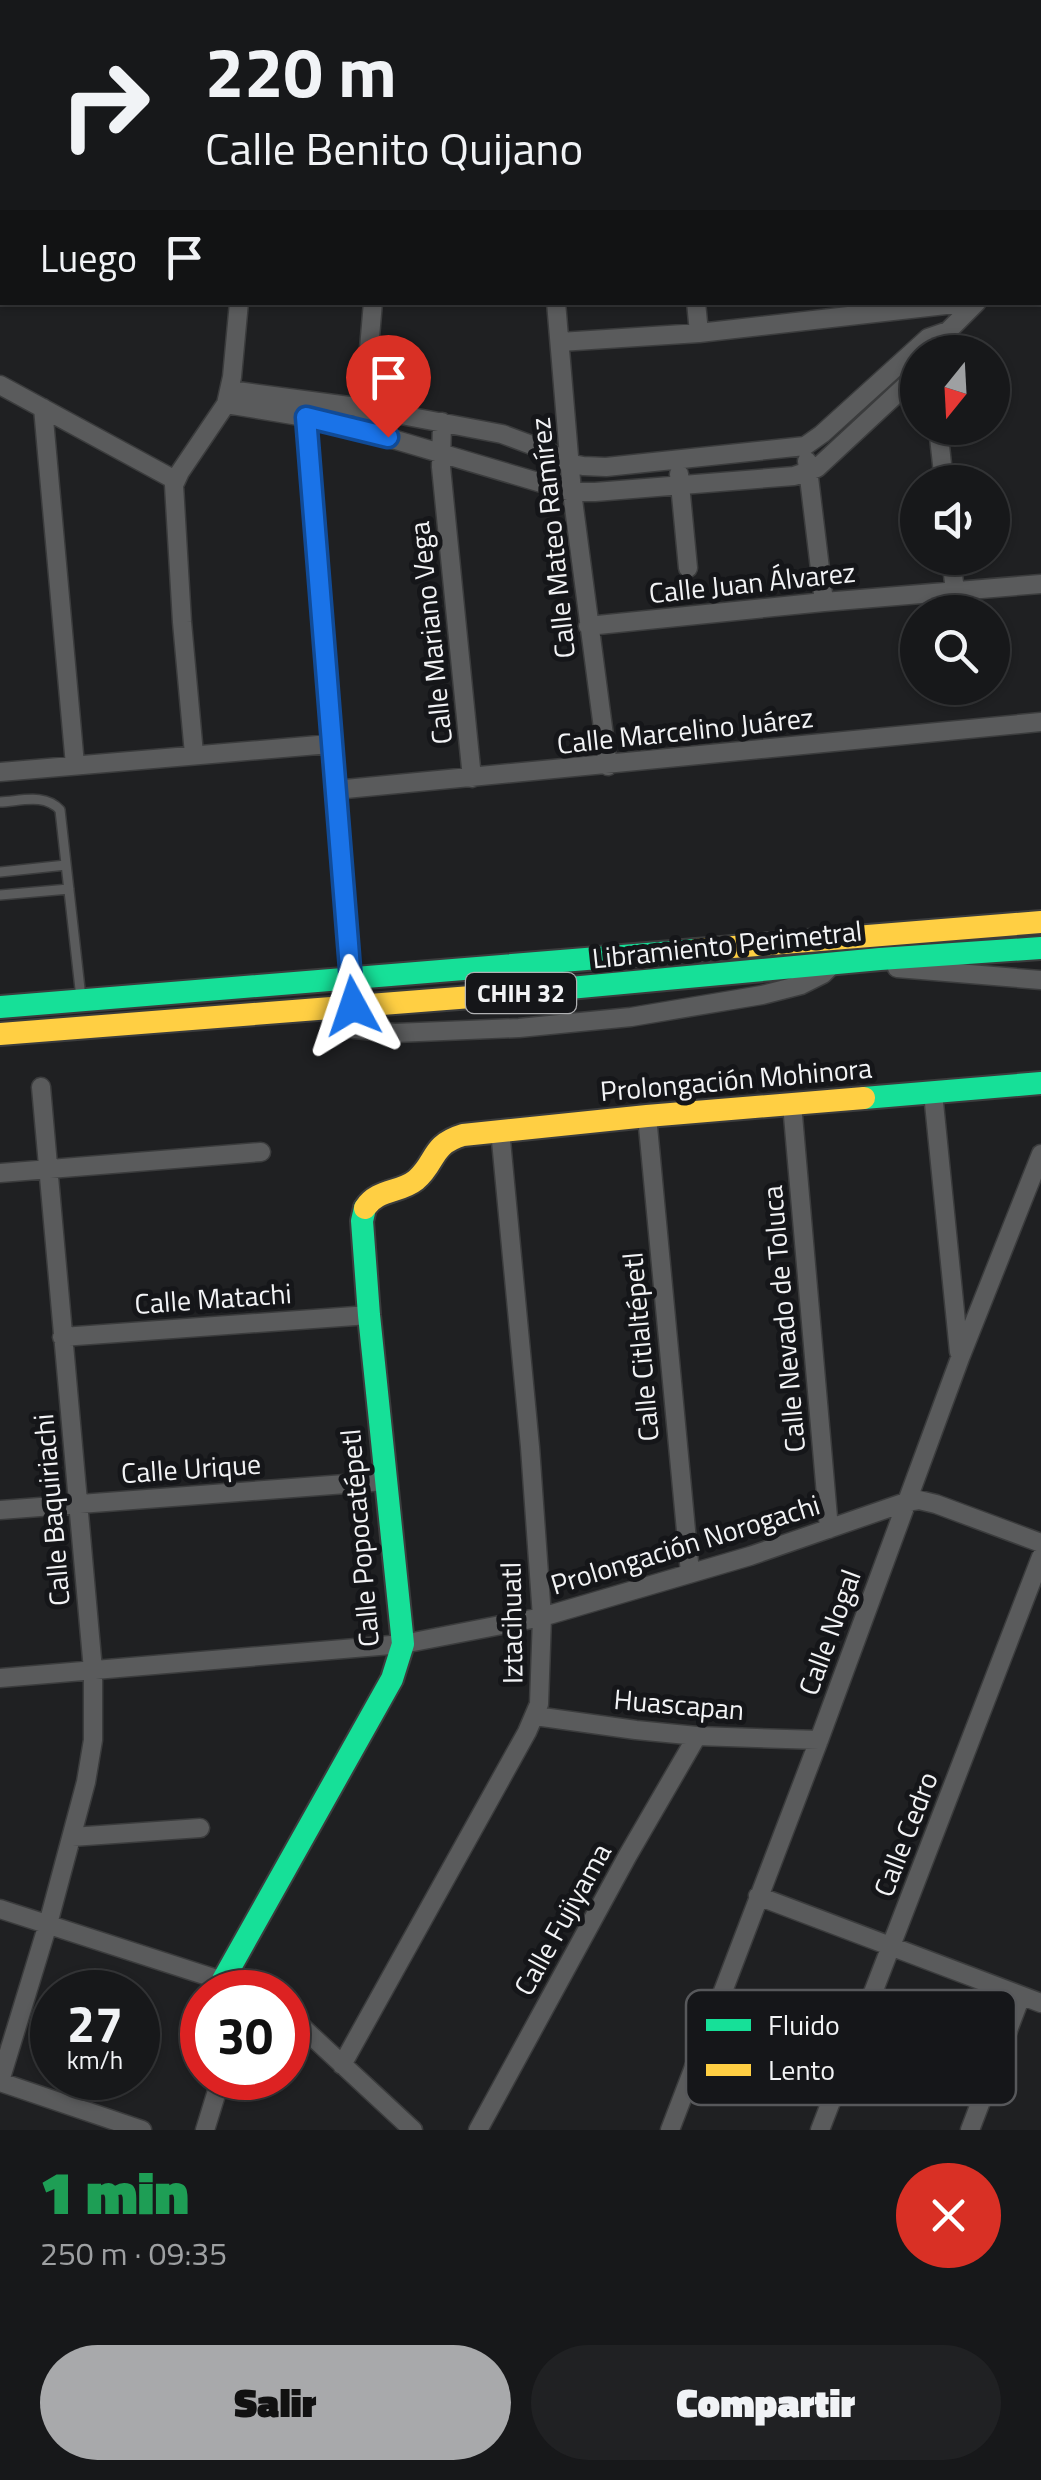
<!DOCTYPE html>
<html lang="es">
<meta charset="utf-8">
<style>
:root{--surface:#17181a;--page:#202123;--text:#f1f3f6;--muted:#9ea0a2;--line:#363739;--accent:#a8a9ab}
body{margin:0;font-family:"Titillium Web",sans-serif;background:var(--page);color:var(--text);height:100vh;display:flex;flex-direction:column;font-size:38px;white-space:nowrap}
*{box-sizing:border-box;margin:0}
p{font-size:32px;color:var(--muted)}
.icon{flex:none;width:55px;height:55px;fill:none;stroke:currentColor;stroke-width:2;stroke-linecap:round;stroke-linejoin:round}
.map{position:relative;height:2130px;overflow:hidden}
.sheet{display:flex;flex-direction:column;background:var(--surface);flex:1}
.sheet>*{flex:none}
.top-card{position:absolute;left:0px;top:0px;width:1042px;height:305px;box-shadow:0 2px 8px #0004,0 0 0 2px var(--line);background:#17181a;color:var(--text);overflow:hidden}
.needle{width:65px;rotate:198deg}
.controls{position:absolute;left:900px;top:335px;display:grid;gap:20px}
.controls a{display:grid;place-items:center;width:110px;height:110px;border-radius:50%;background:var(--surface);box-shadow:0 2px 8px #0004,0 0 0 2px var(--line);font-size:50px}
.speed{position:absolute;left:30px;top:1970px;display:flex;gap:20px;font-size:50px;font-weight:700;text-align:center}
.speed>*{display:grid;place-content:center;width:130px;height:130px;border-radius:50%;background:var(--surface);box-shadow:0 2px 8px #0004,0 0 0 2px var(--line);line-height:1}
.speed small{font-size:25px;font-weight:400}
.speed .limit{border:15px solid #d22;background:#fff;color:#111}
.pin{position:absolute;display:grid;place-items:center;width:85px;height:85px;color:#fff;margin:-102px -42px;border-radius:50% 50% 50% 0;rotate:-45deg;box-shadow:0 0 10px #0007}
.pin .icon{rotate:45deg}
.me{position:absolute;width:110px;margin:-55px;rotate:355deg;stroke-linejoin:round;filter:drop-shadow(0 0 8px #0008)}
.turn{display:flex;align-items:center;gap:35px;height:210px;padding:0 40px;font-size:45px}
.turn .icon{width:130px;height:130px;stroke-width:2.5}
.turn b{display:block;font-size:70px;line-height:85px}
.then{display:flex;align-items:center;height:95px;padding:0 40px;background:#0003;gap:20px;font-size:38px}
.round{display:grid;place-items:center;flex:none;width:105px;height:105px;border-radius:52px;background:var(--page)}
.head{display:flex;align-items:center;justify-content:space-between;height:170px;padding:0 40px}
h1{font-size:60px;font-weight:800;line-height:75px;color:#1e9e55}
.cta{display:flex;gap:20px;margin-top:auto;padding:20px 40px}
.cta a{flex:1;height:115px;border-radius:60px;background:var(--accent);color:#111;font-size:40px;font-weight:800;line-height:115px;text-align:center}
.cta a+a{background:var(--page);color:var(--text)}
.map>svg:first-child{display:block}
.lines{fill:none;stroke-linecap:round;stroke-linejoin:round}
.lane-casing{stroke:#3b3c3d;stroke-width:12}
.street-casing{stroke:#3b3c3d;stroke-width:21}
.fast-casing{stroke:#3b3c3d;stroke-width:26}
.slow-casing{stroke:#3b3c3d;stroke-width:26}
.lane{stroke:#5a5b5c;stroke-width:9}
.street{stroke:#5a5b5c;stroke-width:18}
.fast{stroke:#16e098;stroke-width:22}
.slow{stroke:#ffcf43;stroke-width:22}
.route-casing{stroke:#114b97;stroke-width:25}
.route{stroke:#1a73e8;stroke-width:18}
.labels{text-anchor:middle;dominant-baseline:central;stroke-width:10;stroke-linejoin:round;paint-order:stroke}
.shield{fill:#151619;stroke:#b0b1b3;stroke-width:2.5}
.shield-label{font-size:25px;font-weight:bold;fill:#f2f3f5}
.street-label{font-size:28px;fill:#f2f3f5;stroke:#151619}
.key{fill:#151619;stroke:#57585b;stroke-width:2.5}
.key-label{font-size:28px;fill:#f2f3f5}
</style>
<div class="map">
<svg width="1041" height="2130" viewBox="0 0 1041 2130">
<rect width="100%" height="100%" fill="#1f2022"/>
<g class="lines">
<defs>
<path id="lane" d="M 0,802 C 21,801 45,793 60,810 L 81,998
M 0,872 L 66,865
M 0,895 L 69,889"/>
<path id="street" d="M 637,0 L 640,2
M 256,2 L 256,0
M 399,2 L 399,0
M 502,2 L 504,0
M 1040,200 L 1041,200
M 1040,245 L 1041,244
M 556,302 L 572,492 L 608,766
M 696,302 L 699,333
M 560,342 L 699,333 L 972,302
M 936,352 L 948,331 L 977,302
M 0,385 L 175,480
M 230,390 L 364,408 L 502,434 L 545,450 L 568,463 L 583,466 L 606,467 L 805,446 L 822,434 L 928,338 L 948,331
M 226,404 L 305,417 L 362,430 L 572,492 L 595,492 L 794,476 L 817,468 L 918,374
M 43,408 L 75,765
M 305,417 L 351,985
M 363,419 L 373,302
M 442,422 L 441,467 L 472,778
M 938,428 L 944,482
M 807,461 L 824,602
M 679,474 L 688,568
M 951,558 L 955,591
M 588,626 L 824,602 L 1041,584
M 194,754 L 182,622 L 174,485 L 180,472 L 226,404 L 232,377 L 239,302
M 0,772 L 330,744
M 335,790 L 1041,722
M 897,968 L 1041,980
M 322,1008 L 335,1021 L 355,1029 L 395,1033 L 519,1028 L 631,1017 L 762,995 L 801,985 L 823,974 L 830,967
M 933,1093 L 959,1352
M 792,1104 L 829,1529
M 647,1116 L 690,1573
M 0,1173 L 261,1152
M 62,1337 L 369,1315
M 0,1510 L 385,1481
M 0,1678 L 403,1644 L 542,1617 L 750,1556 L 906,1502 L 919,1500 L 936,1504 L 1041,1543
M 535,1716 L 636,1730 L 697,1736 L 819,1740
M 72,1837 L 200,1828
M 758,1896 L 1041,2003
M 0,1909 L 257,1992
M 288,2014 L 413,2130
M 342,2065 L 527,1732 L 539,1704 L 542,1617 L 530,1447 L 500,1130
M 0,2081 L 48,1924 L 86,1782 L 93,1740 L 93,1670 L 41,1087
M 0,2082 L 142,2130
M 205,2130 L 221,2078
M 478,2130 L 628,1855 L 697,1736
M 670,2130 L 819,1740 L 960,1358 L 1041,1154
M 820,2130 L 1041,1557
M 970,2130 L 1021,1996"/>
<path id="fast" d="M 484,996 L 880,959 L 1041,948
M 0,1007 L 696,950
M 864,1098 L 1041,1083
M 223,1980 L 392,1679 L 403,1644 L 369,1315 L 362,1221 L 365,1208"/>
<path id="slow" d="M 696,950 L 1041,922
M 0,1034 L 484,996
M 365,1208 C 377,1189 400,1193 416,1180 C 437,1162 430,1145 463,1135 L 647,1116 L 864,1098"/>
</defs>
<!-- lane casing -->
<use href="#lane" class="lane-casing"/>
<!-- street casing -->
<use href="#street" class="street-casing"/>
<!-- fast casing -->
<use href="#fast" class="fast-casing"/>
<!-- slow casing -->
<use href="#slow" class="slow-casing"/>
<!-- lane -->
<use href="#lane" class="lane"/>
<!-- street -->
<use href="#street" class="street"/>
<!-- fast -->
<use href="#fast" class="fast"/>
<!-- slow -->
<use href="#slow" class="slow"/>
</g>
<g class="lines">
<defs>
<path id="route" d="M 353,1006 L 306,417 L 388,437"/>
</defs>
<!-- route casing -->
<use href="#route" class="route-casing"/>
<!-- route -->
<use href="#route" class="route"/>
</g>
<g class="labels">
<!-- shield labels -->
<rect class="shield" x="466" y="973" width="110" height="40" rx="8"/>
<g class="shield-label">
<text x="521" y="993">CHIH 32</text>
</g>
<!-- street labels -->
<g class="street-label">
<text transform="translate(552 538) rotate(-96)">Calle Mateo Ramírez</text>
<text transform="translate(752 582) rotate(-6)">Calle Juan Álvarez</text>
<text transform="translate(430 633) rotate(-96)">Calle Mariano Vega</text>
<text transform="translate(685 730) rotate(-6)">Calle Marcelino Juárez</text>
<text transform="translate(727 944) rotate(-6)">Libramiento Perimetral</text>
<text transform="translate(736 1079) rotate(-5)">Prolongación Mohinora</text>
<text transform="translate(213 1298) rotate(-4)">Calle Matachi</text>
<text transform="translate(783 1319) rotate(-95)">Calle Nevado de Toluca</text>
<text transform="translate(640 1347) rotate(-95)">Calle Citlaltépetl</text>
<text transform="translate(191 1468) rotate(-4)">Calle Urique</text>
<text transform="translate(51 1510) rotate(-95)">Calle Baquiriachi</text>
<text transform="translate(359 1538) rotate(-95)">Calle Popocatépetl</text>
<text transform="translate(685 1544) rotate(-17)">Prolongación Norogachi</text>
<text transform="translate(511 1623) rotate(-91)">Iztacihuatl</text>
<text transform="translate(829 1632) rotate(-70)">Calle Nogal</text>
<text transform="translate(679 1704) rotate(5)">Huascapan</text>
<text transform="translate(905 1834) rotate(-69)">Calle Cedro</text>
<text transform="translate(562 1919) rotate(-61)">Calle Fujiyama</text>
</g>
</g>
<!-- legend -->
<rect x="686" y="1990" width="330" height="115" rx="15" class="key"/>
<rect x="706" y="2019" width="45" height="12" fill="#16e098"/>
<rect x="706" y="2064" width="45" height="12" fill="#ffcf43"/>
<g class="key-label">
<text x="768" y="2035">Fluido</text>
<text x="768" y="2080">Lento</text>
</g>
</svg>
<div class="controls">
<a><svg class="needle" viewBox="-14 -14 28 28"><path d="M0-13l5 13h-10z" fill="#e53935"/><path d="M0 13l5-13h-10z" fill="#9ea0a2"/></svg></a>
<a><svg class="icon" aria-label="sound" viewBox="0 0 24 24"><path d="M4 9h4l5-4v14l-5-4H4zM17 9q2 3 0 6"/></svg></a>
<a><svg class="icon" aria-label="search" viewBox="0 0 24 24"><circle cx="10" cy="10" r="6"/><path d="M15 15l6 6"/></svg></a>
</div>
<div class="speed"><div>27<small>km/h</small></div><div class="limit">30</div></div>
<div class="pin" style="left:388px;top:437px;background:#d93025"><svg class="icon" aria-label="arrive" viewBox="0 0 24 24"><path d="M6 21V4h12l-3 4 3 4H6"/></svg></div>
<svg class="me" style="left:353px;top:1006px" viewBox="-20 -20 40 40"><path d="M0-17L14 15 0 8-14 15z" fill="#1a73e8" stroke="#fff" stroke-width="4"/></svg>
<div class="top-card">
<div class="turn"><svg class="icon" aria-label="right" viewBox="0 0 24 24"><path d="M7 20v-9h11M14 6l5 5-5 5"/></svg><div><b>220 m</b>Calle Benito Quijano</div></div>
<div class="then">Luego<svg class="icon" aria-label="arrive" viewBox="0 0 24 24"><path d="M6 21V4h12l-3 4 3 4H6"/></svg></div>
</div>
</div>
<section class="sheet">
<div class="head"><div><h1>1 min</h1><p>250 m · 09:35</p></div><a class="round" style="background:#d93025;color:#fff"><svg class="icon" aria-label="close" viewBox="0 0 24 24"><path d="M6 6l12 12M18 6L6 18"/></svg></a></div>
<div class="cta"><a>Salir</a><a>Compartir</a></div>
</section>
